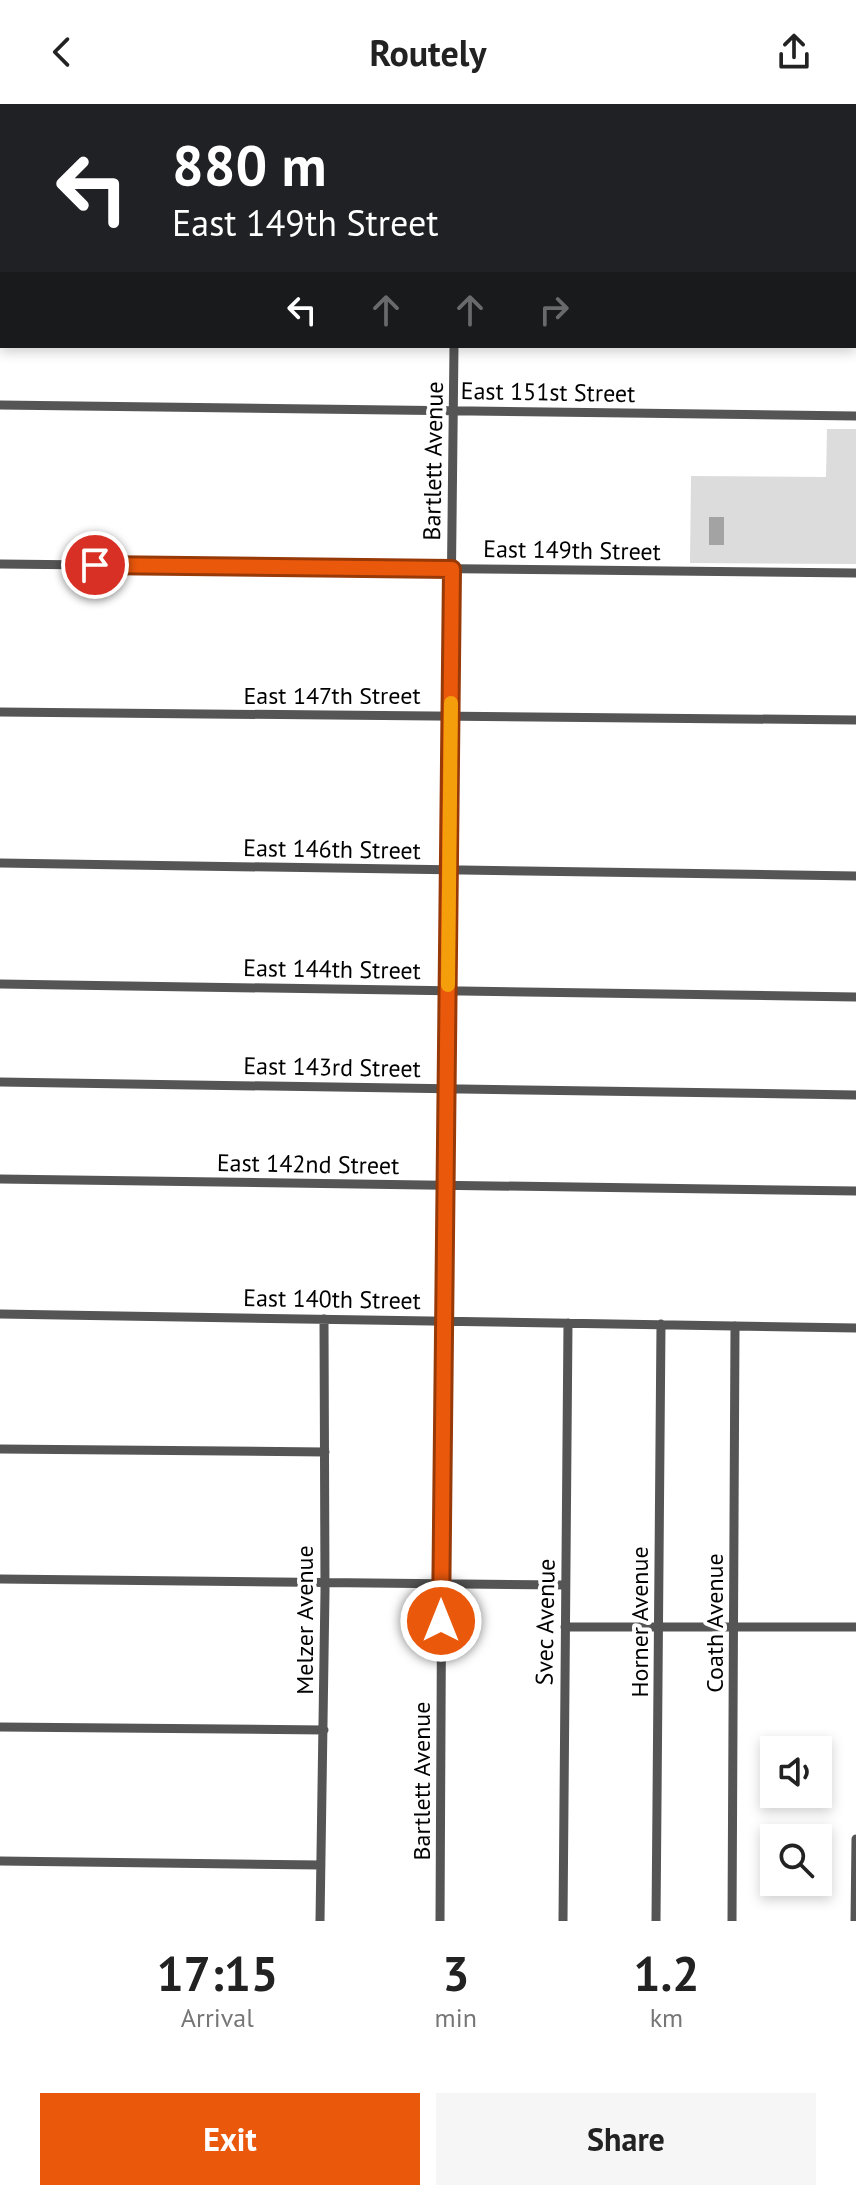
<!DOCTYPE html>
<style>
:root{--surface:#fff;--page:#f6f6f6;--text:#222;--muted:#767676;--accent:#ea580c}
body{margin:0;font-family:"PT Sans",sans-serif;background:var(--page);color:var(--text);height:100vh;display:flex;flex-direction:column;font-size:30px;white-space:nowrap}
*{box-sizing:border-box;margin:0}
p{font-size:26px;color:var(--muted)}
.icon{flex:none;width:44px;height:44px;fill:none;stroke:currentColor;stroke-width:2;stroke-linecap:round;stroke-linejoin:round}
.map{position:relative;height:1817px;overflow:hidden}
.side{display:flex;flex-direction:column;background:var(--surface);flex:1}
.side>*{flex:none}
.hud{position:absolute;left:0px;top:0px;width:856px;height:244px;box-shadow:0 4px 12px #0003;background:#202124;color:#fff;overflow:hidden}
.buttons{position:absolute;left:760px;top:1632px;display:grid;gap:16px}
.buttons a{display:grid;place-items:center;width:72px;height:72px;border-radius:0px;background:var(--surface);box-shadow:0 4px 12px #0003;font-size:40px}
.pin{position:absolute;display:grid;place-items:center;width:68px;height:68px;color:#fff;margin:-34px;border:4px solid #fff;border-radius:50%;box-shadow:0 2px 8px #0007}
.me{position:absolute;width:88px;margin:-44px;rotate:0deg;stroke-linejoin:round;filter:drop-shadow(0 0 6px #0008)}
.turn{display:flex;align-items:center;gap:28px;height:168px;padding:0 40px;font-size:36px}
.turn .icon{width:104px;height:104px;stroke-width:2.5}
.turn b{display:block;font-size:56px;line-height:68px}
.lanes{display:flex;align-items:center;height:76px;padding:0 40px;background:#0003;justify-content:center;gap:40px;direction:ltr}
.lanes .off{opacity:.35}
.eta{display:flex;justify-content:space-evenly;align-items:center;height:136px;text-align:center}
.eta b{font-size:48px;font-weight:800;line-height:56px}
.button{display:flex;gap:16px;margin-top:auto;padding:16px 40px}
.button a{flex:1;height:92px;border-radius:0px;background:var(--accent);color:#fff;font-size:32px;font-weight:800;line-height:92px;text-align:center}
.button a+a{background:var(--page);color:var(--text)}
header{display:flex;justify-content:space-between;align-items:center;height:104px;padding:0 40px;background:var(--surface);font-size:36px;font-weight:800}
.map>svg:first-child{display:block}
.green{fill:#dcdcdc}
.water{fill:#a3a3a3}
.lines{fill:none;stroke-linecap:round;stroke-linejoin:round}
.minor{stroke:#555;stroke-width:9}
.route-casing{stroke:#983908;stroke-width:20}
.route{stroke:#ea580c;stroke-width:14}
.slow{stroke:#f59e0b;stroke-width:14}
.labels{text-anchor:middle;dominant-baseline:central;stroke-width:8;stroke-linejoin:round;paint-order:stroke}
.street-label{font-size:24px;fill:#000;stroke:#fff}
</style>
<header><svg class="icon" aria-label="back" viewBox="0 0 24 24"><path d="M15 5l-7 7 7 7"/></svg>Routely<svg class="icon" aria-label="share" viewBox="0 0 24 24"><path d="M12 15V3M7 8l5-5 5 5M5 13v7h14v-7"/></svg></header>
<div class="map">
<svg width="856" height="1817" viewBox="0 0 856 1817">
<rect width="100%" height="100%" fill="#fff"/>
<!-- green -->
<path class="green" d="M 827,325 L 856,325 L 856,460 L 690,459 L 691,372 L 826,373 Z"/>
<!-- water -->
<path class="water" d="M 709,413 L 724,413 L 724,441 L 709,441 Z"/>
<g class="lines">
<!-- minor -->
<path class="minor" d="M 457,2 L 457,0
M 598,2 L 598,0
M 845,2 L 845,0
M 0,55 L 2,55
M 854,65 L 856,65
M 0,180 L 2,180
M 854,188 L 856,188
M 0,301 L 856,312
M 0,460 L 856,469
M 0,608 L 856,616
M 0,759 L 856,772
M 0,880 L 856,893
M 0,978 L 856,991
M 0,1075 L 856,1087
M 0,1210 L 856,1224
M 0,1345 L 325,1348
M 0,1475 L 565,1481
M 565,1523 L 856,1523
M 0,1623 L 324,1626
M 0,1757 L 321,1761
M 320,1817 L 325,1487 L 324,1215
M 440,1817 L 443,1217 L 454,242
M 563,1817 L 568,1219
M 656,1817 L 661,1220
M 732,1817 L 735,1222
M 855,1817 L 856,1735"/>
</g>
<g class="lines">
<defs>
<path id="route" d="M 95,461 L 452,465 L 441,1517"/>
</defs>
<!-- route casing -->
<use href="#route" class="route-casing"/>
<!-- route -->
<use href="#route" class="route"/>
<!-- slow -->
<path class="slow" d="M 448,881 L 451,599"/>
</g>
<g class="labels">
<!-- street labels -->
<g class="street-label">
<text transform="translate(548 288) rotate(1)">East 151st Street</text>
<text transform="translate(433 357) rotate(-89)">Bartlett Avenue</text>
<text transform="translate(572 446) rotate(1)">East 149th Street</text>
<text x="332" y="591">East 147th Street</text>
<text transform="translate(332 745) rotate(1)">East 146th Street</text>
<text transform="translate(332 865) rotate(1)">East 144th Street</text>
<text transform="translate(332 963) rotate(1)">East 143rd Street</text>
<text transform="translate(308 1060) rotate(1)">East 142nd Street</text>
<text transform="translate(332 1195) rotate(1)">East 140th Street</text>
<text transform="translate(304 1516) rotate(-90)">Melzer Avenue</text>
<text transform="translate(545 1518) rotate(-89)">Svec Avenue</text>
<text transform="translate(639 1518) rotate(-90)">Horner Avenue</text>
<text transform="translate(714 1519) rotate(-90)">Coath Avenue</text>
<text transform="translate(421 1677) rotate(-90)">Bartlett Avenue</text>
</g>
</g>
</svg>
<div class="buttons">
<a><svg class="icon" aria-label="sound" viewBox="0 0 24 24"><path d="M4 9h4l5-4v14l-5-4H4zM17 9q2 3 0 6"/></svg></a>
<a><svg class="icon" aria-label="search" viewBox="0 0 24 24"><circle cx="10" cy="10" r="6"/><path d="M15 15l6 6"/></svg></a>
</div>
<div class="pin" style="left:95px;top:461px;background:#d93025"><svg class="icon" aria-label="arrive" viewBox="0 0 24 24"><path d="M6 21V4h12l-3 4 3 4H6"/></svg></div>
<svg class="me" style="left:441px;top:1517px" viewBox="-20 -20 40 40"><circle r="17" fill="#ea580c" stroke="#fff" stroke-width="3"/><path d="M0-11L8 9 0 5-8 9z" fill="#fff"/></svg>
<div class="hud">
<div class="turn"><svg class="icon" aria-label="left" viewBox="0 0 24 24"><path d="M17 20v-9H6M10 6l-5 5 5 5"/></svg><div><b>880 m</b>East 149th Street</div></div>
<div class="lanes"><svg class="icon" aria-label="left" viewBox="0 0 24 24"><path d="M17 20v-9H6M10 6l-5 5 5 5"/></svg><svg class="icon off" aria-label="ahead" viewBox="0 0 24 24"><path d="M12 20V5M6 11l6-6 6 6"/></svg><svg class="icon off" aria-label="ahead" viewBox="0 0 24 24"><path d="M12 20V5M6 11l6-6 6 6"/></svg><svg class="icon off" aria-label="right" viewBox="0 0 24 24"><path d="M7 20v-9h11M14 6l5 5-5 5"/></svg></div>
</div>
</div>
<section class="side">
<div class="eta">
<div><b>17:15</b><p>Arrival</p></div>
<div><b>3</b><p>min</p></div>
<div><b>1.2</b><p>km</p></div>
</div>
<div class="button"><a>Exit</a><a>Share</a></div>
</section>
